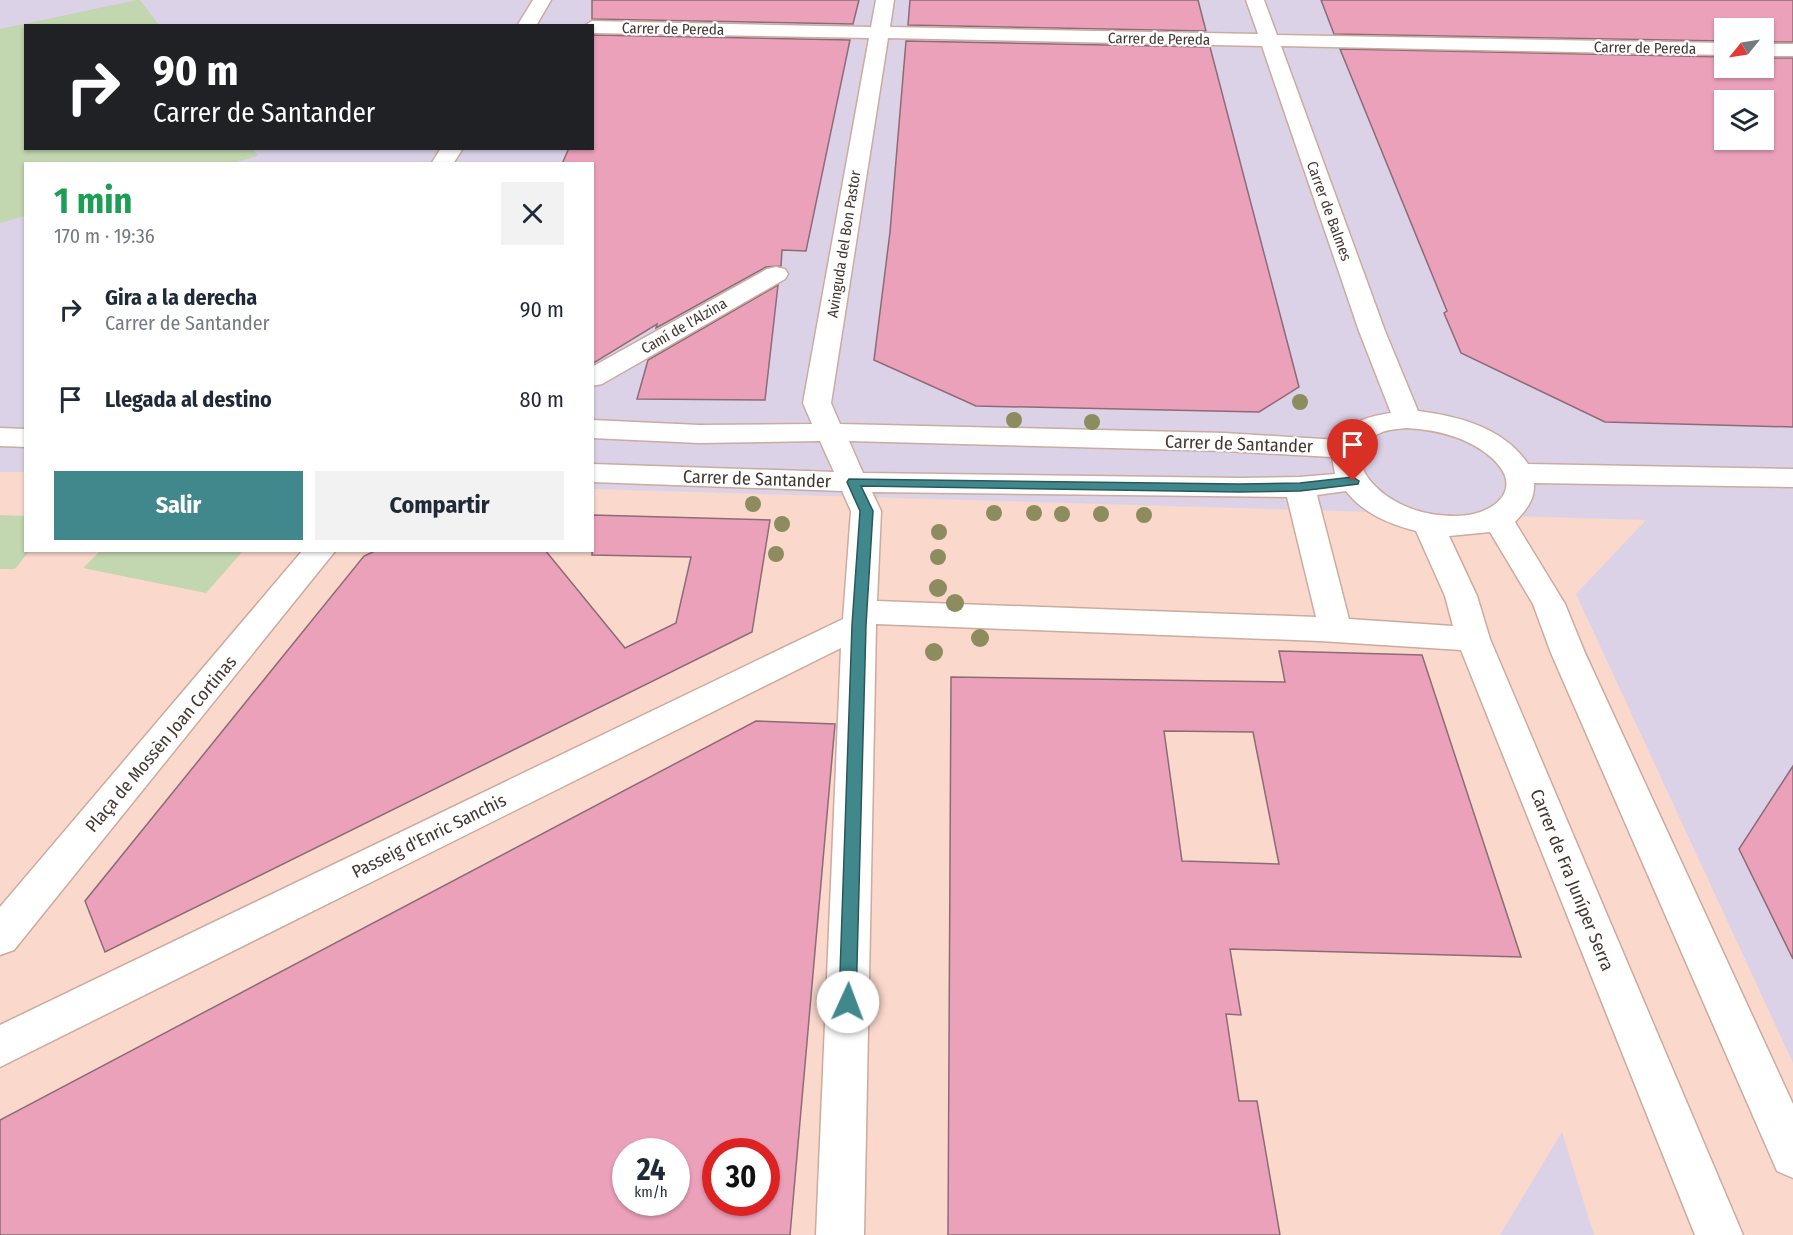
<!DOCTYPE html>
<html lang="es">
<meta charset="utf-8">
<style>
:root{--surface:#fff;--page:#f2f2f3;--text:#1f2937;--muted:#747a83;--accent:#40888b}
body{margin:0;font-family:"Fira Sans Condensed",sans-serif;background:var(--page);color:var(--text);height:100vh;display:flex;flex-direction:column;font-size:22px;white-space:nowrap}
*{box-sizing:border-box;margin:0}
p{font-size:20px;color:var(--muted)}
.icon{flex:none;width:33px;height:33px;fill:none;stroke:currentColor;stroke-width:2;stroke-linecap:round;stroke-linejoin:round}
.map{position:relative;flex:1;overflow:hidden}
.details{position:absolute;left:24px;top:162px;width:570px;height:390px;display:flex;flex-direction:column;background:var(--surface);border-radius:0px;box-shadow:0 2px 4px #0004}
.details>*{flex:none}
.guide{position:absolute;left:24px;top:24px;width:570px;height:126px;border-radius:0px;box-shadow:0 2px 4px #0004;background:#202124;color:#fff;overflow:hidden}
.needle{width:39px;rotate:240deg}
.tools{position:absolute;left:1714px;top:18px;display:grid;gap:12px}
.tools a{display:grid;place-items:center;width:60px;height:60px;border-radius:0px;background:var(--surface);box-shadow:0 2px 4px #0004;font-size:30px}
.speed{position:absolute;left:612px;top:1138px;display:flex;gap:12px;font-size:30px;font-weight:700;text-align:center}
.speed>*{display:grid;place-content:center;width:78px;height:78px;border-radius:50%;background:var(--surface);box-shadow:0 2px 4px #0004;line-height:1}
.speed small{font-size:15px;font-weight:400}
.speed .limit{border:9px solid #d22;background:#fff;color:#111}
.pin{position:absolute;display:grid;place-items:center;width:51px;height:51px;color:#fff;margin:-62px -26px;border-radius:50% 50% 50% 0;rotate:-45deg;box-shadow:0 0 6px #0007}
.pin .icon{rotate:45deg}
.me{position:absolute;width:66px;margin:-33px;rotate:2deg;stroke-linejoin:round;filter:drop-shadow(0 0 4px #0008)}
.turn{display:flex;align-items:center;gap:21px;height:126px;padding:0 30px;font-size:27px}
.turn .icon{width:78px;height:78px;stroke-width:2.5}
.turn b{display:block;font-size:42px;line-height:51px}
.round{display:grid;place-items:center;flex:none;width:63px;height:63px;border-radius:0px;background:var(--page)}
.summary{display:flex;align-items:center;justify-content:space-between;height:102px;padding:0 30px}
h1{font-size:36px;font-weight:700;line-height:45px;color:#1e9e55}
.cta{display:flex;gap:12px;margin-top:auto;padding:12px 30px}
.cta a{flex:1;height:69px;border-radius:0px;background:var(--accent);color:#fff;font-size:24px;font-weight:700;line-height:69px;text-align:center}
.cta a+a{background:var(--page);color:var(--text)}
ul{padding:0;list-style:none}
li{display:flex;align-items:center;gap:18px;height:90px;padding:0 30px}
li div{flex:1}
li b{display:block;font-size:22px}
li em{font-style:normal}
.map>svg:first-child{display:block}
.industrial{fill:#dbd2e7;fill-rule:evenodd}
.green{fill:#c2d6af}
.building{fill:#eca1bb;stroke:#8b6c76;stroke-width:1.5;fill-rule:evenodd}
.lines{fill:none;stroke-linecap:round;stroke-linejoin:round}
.minor-casing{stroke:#ccab9e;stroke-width:3}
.minor{fill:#fff;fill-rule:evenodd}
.tree{fill:#8c8c5e}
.route{fill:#40888b;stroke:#2a585a;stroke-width:1.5}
.labels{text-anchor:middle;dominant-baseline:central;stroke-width:4.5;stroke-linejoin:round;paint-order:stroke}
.far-street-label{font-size:15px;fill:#433631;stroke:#fff}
.street-label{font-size:18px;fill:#433631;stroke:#fff}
</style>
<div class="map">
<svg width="1793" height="1235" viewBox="0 0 1793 1235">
<rect width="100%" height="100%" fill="#fad8cb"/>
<!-- industrial -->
<path class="industrial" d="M 0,0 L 1793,0 L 1793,1063 L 1576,594 L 1646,520 L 593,489 L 592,164 L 26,164 L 25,472 L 0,472 ZM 26,26 L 592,26 L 592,148 L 26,148 ZM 1725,28 L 1764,28 L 1764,68 L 1725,68 ZM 1725,100 L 1764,100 L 1764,140 L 1725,140 Z
M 1562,1132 L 1594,1235 L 1500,1235 Z"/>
<!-- green -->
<path class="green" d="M 137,0 L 140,0 L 159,25 L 26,26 L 26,148 L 252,148 L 258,156 L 228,164 L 26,164 L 25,216 L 0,223 L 0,29 Z
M 0,515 L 25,516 L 26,550 L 29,551 L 15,569 L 0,569 Z
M 100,551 L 100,550 L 243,551 L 206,593 L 83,568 Z"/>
<!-- building -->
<path class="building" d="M 592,0 L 859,0 L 853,24 L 592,19 Z
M 910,0 L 1198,0 L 1206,31 L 908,25 Z
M 1321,0 L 1793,0 L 1793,42 L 1764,42 L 1764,28 L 1725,28 L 1725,41 L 1334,34 Z
M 592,35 L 850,40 L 806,251 L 782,250 L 781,266 L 766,267 L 656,328 L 657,324 L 592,364 L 592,164 L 562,164 L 569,148 L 592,148 Z
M 906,41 L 1210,47 L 1299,387 L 1259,412 L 976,406 L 874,360 L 890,232 Z
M 1340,49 L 1725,57 L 1725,68 L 1764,68 L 1764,58 L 1793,58 L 1793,427 L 1605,422 L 1461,353 L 1444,313 L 1447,311 ZM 1725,100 L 1764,100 L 1764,140 L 1725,140 Z
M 778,285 L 765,400 L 637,399 L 648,360 Z
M 592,515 L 770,520 L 752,632 L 105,952 L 85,901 L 364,556 L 377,550 L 545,550 L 625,648 L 676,623 L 691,557 L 592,555 Z
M 1279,651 L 1422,655 L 1521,957 L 1230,949 L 1241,1015 L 1226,1014 L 1239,1101 L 1257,1101 L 1280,1235 L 948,1235 L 951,677 L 1285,682 ZM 1164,731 L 1253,732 L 1279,864 L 1182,861 Z
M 756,721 L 835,724 L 790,1235 L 0,1235 L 0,1120 ZM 626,1152 L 676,1152 L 676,1203 L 626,1203 ZM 716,1152 L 766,1152 L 766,1203 L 716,1203 Z
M 1793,766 L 1793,959 L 1739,849 Z"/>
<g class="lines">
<defs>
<path id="minor" d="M 533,0 L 551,0 L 536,26 L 517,26 Z
M 876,0 L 894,0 L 890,27 L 1258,34 L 1246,0 L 1264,0 L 1277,35 L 1725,43 L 1725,55 L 1281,46 L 1385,331 L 1418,411 C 1459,416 1504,428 1528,464 L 1793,469 L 1793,487 L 1534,483 C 1535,500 1526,510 1515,522 L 1565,604 L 1585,653 L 1793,1104 L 1793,1178 L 1777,1171 L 1551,653 L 1533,604 L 1490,532 L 1449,536 L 1477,596 L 1490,639 L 1743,1235 L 1695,1235 L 1461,650 L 1320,641 L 876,624 L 864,1235 L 816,1235 L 841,648 L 0,1067 L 0,1025 L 843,619 L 851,511 L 842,491 L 592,482 L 592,464 L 834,472 L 820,441 L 699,443 L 592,438 L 592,420 L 699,425 L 812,424 L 803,403 L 869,38 L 592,33 L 592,26 L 584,26 L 592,21 L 871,27 ZM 888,38 L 1262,46 L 1359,331 L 1391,413 C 1370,416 1351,421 1339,440 L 1225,433 L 840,424 L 831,403 ZM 1407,428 C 1438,430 1468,437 1492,458 C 1527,490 1492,516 1456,516 C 1435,516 1414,512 1395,501 C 1369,487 1340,451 1380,433 C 1388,429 1398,429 1407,428 ZM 849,441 L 1225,451 L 1332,457 L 1335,474 L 1300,477 L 1239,478 L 863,473 ZM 1346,491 C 1364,514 1389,524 1416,531 L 1445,596 L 1453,626 L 1349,619 L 1317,495 ZM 872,492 L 1287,497 L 1316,617 L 877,601 L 881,511 Z
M 1764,44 L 1793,44 L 1793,56 L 1764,56 Z
M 441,148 L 463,148 L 453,164 L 431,164 Z
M 776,267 L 785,269 L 788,274 L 785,279 L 602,384 L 592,386 L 592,367 L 767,269 Z
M 0,428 L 26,429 L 26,447 L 0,446 Z
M 303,550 L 336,550 L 14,950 L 0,955 L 0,907 Z"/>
</defs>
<!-- minor casing -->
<use href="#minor" class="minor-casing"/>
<!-- minor -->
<use href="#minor" class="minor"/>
</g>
<!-- trees -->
<g class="tree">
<circle cx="1300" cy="402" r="8"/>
<circle cx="1014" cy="420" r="8"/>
<circle cx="1092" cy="422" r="8"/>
<circle cx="753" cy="504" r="8"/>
<circle cx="994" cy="513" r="8"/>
<circle cx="1034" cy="513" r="8"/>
<circle cx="1062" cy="514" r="8"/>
<circle cx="1101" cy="514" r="8"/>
<circle cx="1144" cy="515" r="8"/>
<circle cx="782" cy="524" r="8"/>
<circle cx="939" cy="532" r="8"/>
<circle cx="776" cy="554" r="8"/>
<circle cx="938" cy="557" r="8"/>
<circle cx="938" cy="588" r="9"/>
<circle cx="955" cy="603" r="9"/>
<circle cx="980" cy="638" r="9"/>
<circle cx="934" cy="652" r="9"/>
</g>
<!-- route -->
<path class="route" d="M 1353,477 L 1359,481 L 1358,484 L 1300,491 L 1239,492 L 861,486 L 873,511 L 866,625 L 856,1002 L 854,1007 L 848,1010 L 841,1007 L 839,1002 L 852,625 L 860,511 L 847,482 L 849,479 L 1239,484 L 1300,483 Z"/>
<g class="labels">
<!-- far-street labels -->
<g class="far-street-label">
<text transform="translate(673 29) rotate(1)">Carrer de Pereda</text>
<text transform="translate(1159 39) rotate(1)">Carrer de Pereda</text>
<text transform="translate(1645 48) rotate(1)">Carrer de Pereda</text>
<text transform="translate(1329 211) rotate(70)">Carrer de Balmes</text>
<text transform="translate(844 244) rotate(-81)">Avinguda del Bon Pastor</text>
<text transform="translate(684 326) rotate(-30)">Camí de l'Alzina</text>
</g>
<!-- street labels -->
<g class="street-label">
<text transform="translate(1239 444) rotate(2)">Carrer de Santander</text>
<text transform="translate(757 479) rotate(2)">Carrer de Santander</text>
<text transform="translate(161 744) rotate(-50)">Plaça de Mossèn Joan Cortinas</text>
<text transform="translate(429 836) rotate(-26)">Passeig d'Enric Sanchis</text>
<text transform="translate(1572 880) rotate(68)">Carrer de Fra Juníper Serra</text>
</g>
</g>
</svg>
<div class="tools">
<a><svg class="needle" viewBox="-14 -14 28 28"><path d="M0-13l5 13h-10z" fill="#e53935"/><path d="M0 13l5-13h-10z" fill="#747a83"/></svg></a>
<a><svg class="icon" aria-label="layers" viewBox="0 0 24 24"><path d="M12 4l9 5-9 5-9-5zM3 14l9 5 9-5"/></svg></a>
</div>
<div class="speed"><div>24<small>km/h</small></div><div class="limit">30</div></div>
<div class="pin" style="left:1353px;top:481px;background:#d93025"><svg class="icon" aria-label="arrive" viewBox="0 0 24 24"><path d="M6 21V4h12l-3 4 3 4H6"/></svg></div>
<svg class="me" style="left:848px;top:1002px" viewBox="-20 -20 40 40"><circle r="19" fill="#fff"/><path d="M0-13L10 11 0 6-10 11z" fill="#40888b"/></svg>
<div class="guide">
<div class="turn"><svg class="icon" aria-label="right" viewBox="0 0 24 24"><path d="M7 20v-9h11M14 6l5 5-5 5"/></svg><div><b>90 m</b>Carrer de Santander</div></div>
</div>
<section class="details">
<div class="summary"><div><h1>1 min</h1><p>170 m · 19:36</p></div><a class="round"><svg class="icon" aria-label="close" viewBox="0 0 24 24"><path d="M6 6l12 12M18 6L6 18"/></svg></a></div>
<ul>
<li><svg class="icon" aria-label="right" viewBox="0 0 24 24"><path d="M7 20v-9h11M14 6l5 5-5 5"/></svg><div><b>Gira a la derecha</b><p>Carrer de Santander</p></div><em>90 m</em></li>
<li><svg class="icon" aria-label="arrive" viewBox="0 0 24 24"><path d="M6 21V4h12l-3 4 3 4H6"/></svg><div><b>Llegada al destino</b></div><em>80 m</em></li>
</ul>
<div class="cta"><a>Salir</a><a>Compartir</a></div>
</section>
</div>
